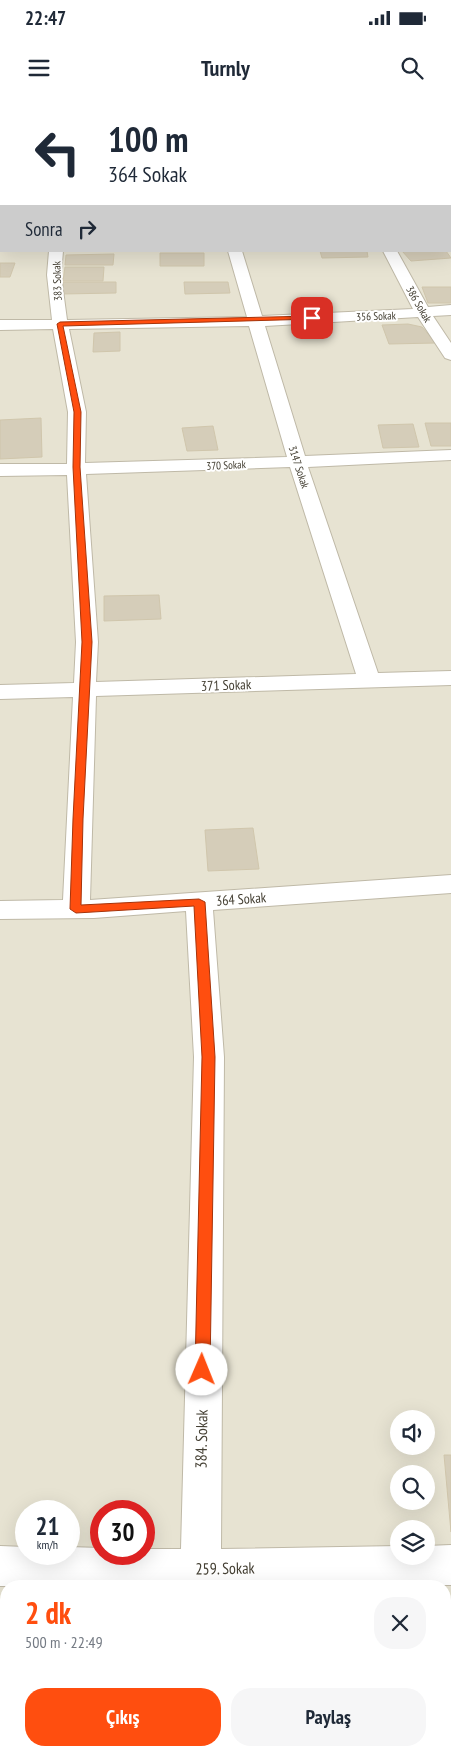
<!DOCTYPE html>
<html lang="tr">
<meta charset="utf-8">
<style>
:root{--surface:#fff;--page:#f6f6f7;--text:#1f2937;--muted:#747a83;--accent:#ff4e0f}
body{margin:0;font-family:"PT Sans Narrow",sans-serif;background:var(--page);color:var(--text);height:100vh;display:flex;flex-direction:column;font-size:19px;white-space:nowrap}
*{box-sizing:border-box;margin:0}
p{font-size:16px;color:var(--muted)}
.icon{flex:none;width:28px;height:28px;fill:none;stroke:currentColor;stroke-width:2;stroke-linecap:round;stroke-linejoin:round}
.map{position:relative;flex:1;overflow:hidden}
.side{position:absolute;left:0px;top:1480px;width:451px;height:176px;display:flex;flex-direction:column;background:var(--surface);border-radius:20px 20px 0 0;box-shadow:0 5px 20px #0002}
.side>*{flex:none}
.top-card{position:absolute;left:0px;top:0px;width:451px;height:152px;box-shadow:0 5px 20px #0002;background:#fff;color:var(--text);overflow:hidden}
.tools{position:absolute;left:390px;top:1310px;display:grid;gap:10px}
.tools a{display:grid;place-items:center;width:45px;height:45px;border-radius:50%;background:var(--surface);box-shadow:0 5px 20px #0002;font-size:25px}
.speed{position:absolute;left:15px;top:1400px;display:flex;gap:10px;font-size:25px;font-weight:700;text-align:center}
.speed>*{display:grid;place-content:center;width:65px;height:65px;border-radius:50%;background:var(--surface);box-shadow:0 5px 20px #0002;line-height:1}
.speed small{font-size:12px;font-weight:400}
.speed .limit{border:8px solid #d22;background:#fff;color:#111}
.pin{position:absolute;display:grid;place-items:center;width:42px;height:42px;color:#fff;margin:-21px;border-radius:10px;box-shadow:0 2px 8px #0006}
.me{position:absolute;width:55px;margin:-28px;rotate:1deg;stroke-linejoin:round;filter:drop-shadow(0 0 4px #0008)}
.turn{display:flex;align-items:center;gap:18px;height:105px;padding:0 25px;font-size:22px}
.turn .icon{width:65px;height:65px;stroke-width:2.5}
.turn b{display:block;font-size:35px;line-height:42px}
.then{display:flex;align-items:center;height:48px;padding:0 25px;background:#0003;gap:10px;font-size:19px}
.round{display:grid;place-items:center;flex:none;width:52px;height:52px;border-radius:20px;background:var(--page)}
.overview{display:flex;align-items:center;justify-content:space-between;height:85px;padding:0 25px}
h1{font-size:30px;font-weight:700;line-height:38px;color:var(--accent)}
.primary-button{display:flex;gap:10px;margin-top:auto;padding:10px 25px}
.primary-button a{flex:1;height:58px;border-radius:20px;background:var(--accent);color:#fff;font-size:20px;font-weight:700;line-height:58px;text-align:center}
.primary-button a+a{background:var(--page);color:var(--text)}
.status{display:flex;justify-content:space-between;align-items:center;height:35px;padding:0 25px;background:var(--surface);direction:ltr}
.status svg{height:14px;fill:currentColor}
header{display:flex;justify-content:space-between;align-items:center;height:65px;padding:0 25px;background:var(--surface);font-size:22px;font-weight:700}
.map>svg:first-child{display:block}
.residential{fill:#e7e3d2;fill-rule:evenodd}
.building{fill:#d5cdb9;stroke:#d0c6ac}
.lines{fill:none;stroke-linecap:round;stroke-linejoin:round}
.minor-casing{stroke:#bfb9a7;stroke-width:2}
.minor{fill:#fff;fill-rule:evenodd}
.route{fill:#ff4e0f;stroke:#a6330a}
.labels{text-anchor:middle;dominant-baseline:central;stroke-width:4;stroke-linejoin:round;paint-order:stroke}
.far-street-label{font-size:11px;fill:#454034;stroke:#fff}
.street-label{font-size:14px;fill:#454034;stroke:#fff}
.near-street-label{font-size:16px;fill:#454034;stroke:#fff}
</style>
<div class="status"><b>22:47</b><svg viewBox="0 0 49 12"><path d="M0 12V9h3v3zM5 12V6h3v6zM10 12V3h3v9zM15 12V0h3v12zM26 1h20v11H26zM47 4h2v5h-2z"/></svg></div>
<header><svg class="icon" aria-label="menu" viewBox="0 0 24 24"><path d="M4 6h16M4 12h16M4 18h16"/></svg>Turnly<svg class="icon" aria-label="search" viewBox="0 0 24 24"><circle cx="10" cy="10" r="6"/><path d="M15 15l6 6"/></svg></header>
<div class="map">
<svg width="451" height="1656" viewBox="0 0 451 1656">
<rect width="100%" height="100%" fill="#f3f0e4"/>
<!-- residential -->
<path class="residential" d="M 0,0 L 410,0 L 1,1 L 1,151 L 450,151 L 451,53 L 451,1656 L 0,1656 ZM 399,1319 L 426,1319 L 426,1346 L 399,1346 ZM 399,1374 L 426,1374 L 426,1401 L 399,1401 ZM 26,1411 L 69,1411 L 69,1454 L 26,1454 ZM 101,1411 L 144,1411 L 144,1454 L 101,1454 ZM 399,1429 L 426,1429 L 426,1456 L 399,1456 ZM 6,1486 L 445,1486 L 445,1650 L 6,1650 Z"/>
<!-- building -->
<path class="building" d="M 320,151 L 367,151 L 368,157 L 322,158 Z
M 402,151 L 446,151 L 451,158 L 411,161 Z
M 160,153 L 204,153 L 204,166 L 160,166 Z
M 114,154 L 113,165 L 65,165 L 66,155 Z
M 0,163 L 15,163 L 10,177 L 0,177 Z
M 65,167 L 104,167 L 103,181 L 63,181 Z
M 63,182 L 116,182 L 116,193 L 62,194 Z
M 184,182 L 228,182 L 230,193 L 185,194 Z
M 422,187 L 451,187 L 451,203 L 428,203 Z
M 408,224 L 422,227 L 436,243 L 389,244 L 382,225 Z
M 120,232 L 120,251 L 93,252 L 94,233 Z
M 41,318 L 42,357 L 0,359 L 0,320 Z
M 425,323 L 451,323 L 451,346 L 431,346 Z
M 413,324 L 419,347 L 383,348 L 378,325 Z
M 213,326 L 218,350 L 187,351 L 182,328 Z
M 159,495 L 161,519 L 104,521 L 104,496 Z
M 253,728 L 259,769 L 208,771 L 205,730 Z
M 444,1355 L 451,1355 L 451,1432 Z"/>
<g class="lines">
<defs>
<path id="minor" d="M 99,0 L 112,0 L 113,1 L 100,1 Z
M 248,0 L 261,0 L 262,1 L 249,1 Z
M 0,34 L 1,35 L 1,43 L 0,42 Z
M 450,87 L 451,87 L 451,95 L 450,95 Z
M 0,108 L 1,108 L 1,116 L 0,116 Z
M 49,151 L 63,151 L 61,175 L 67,220 L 247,217 L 228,151 L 242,151 L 262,216 L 413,209 L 383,151 L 397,151 L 428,207 L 451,205 L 451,215 L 433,216 L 451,243 L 451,260 L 445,258 L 418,217 L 265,226 L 305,356 L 451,350 L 451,360 L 308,367 L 378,573 L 451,571 L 451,585 L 96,596 L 90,800 L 451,775 L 451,793 L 213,810 L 224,957 L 221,1449 L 399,1446 L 399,1456 L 426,1456 L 426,1446 L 451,1445 L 451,1485 L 0,1486 L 0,1446 L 26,1447 L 26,1454 L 69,1454 L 69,1447 L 101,1448 L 101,1454 L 144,1454 L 144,1449 L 181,1449 L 194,957 L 186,811 L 94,818 L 0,819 L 0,801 L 63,800 L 73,597 L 0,599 L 0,585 L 74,583 L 76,542 L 67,375 L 0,376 L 0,364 L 67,364 L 68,312 L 53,229 L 0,230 L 0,220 L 52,220 L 47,175 ZM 249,226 L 287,357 L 85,363 L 86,312 L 69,229 ZM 290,367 L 356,574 L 96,582 L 98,542 L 86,374 Z
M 178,1650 L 222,1650 L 222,1656 L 178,1656 Z"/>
</defs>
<!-- minor casing -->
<use href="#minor" class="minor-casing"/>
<!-- minor -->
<use href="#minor" class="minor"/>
</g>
<!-- route -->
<path class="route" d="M 312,216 L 316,218 L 315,219 L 63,226 L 81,312 L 80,367 L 92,542 L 83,719 L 81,805 L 199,799 L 205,802 L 215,957 L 210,1270 L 208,1275 L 202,1277 L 197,1275 L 195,1270 L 202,957 L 194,806 L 76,813 L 70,809 L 73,719 L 82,542 L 73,367 L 74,312 L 57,224 L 60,222 Z"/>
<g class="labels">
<!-- far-street labels -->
<g class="far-street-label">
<text transform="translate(57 181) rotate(-92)">383 Sokak</text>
<text transform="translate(419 204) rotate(60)">386 Sokak</text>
<text transform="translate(376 216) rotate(-2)">356 Sokak</text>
<text transform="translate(226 365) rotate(-3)">370 Sokak</text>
<text transform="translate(299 367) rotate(72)">3147 Sokak</text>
</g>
<!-- street labels -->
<g class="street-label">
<text transform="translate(226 585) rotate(-2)">371 Sokak</text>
<text transform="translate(241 799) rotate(-4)">364 Sokak</text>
</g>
<!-- near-street labels -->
<g class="near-street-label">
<text transform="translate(201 1339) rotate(-89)">384. Sokak</text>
<text transform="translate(225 1468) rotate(-1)">259. Sokak</text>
</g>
</g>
</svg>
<div class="tools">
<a><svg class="icon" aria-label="sound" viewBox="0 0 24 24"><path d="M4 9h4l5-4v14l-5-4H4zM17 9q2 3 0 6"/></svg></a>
<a><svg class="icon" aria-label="search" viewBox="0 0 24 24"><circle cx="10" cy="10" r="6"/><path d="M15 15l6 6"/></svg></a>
<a><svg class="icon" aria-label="layers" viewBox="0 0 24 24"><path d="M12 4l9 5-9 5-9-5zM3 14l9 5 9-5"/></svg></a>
</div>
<div class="speed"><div>21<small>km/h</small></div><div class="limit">30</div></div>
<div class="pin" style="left:312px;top:218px;background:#d93025"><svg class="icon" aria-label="arrive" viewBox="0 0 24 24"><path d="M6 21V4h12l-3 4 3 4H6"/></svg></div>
<svg class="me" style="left:202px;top:1270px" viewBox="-20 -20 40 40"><circle r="19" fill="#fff"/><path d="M0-13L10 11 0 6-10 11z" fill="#ff4e0f"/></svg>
<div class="top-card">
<div class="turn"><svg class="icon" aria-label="left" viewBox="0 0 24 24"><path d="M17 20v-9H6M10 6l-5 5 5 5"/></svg><div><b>100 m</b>364 Sokak</div></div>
<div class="then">Sonra<svg class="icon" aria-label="right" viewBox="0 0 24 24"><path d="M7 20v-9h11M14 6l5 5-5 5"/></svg></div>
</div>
<section class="side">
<div class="overview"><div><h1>2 dk</h1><p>500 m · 22:49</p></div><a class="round"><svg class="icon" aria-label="close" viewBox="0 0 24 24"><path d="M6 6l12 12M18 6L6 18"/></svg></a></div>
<div class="primary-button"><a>Çıkış</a><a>Paylaş</a></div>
</section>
</div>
